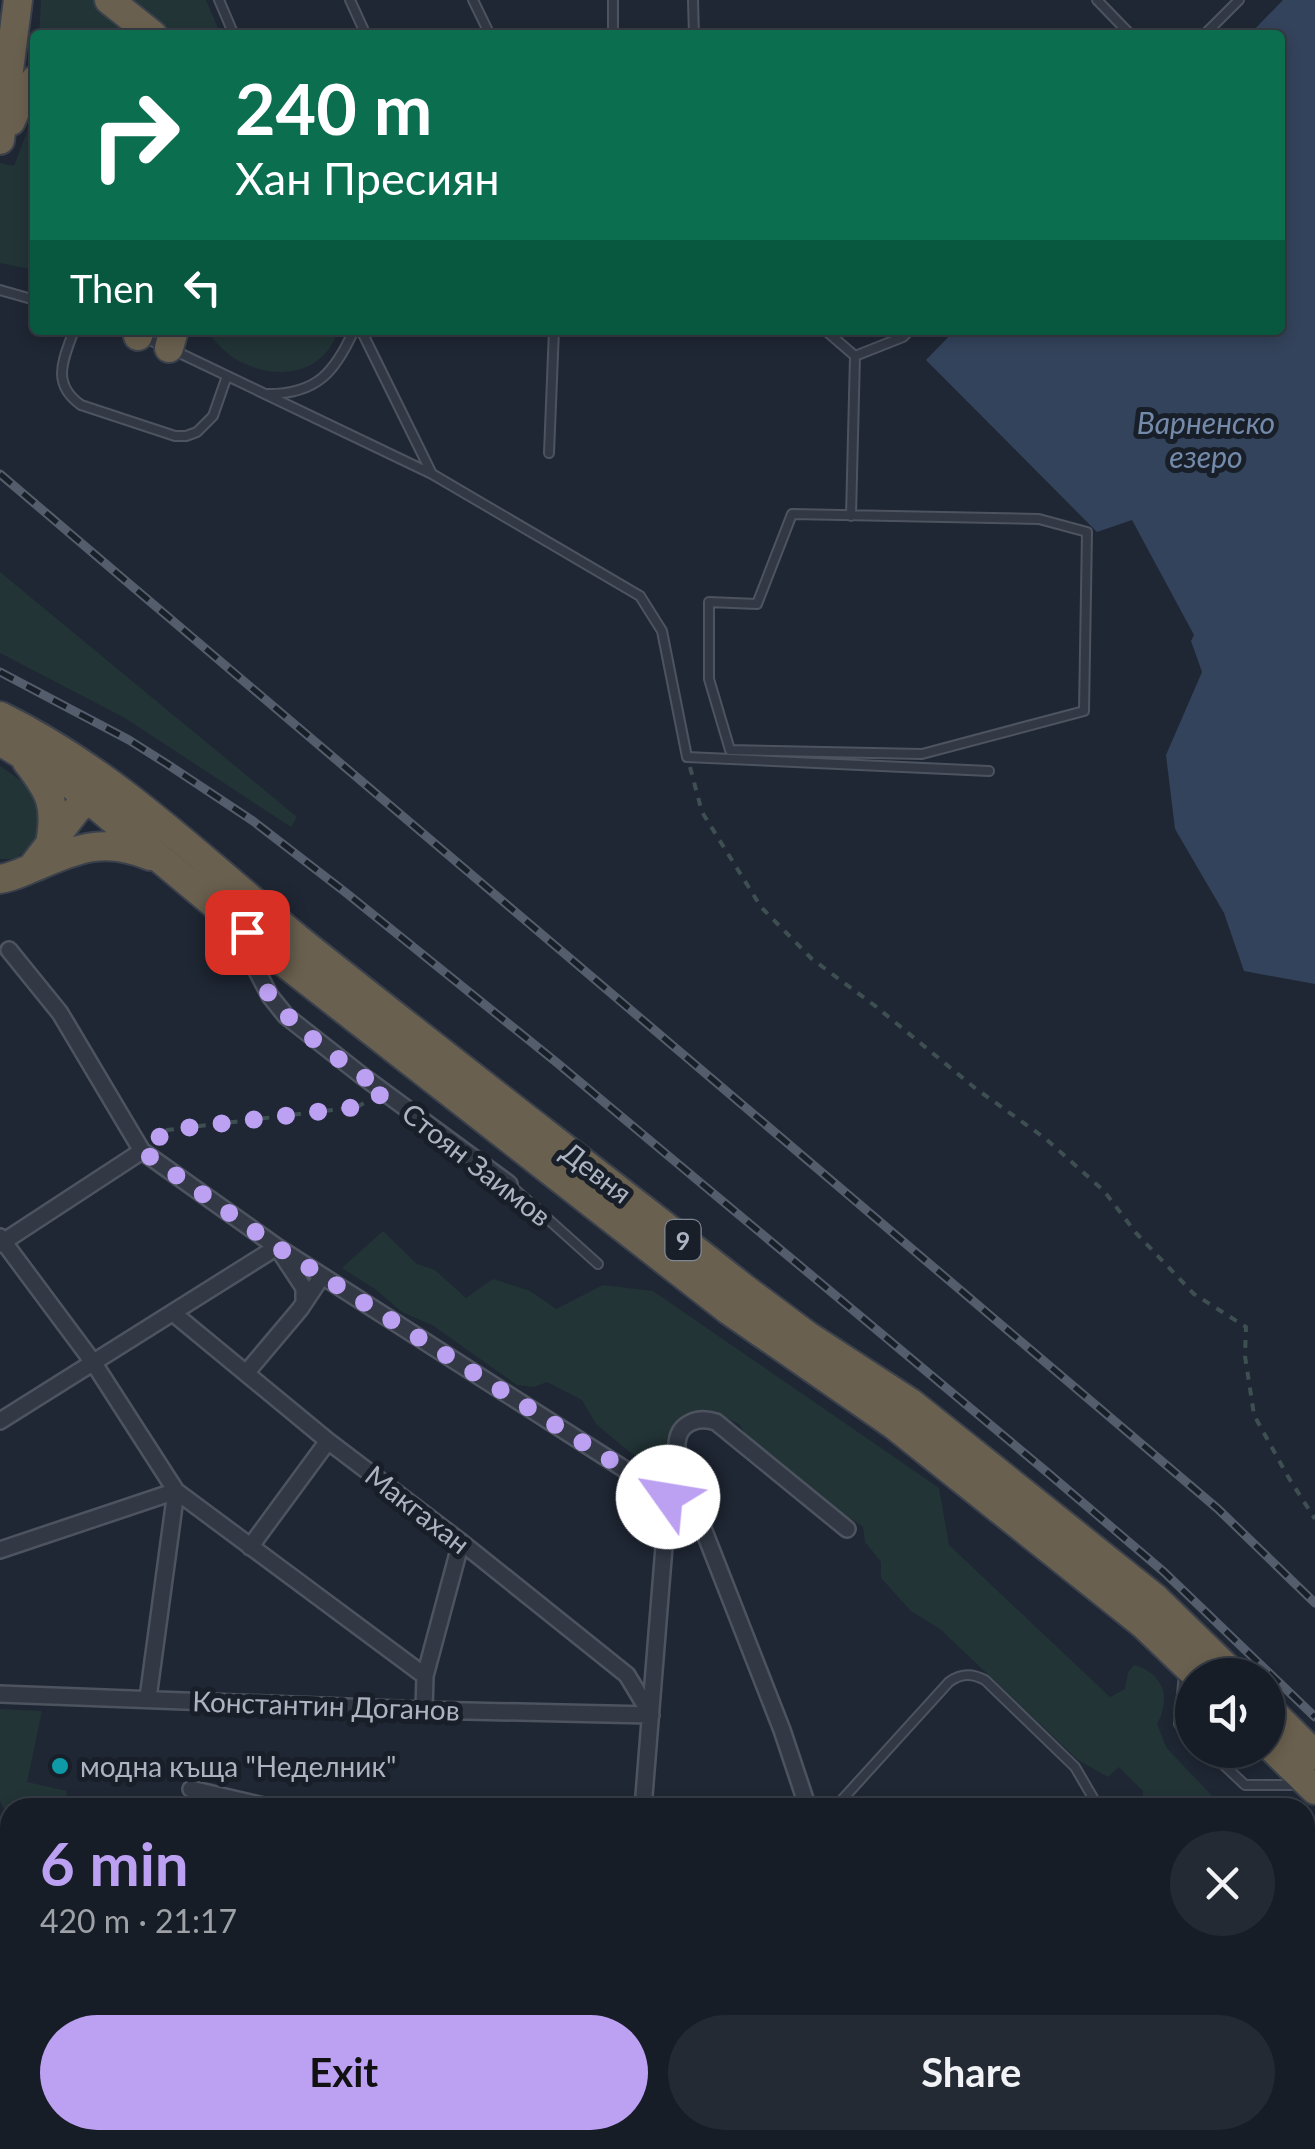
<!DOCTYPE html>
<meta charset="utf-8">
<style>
:root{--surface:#171d27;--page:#242a33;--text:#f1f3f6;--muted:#9ea2a7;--line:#363b44;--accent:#bca0f2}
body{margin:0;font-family:Lato,sans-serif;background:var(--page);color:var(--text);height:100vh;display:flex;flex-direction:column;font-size:38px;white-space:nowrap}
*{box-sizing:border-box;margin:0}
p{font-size:32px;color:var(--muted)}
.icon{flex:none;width:55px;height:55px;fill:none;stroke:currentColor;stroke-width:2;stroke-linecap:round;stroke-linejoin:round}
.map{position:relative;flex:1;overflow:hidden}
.side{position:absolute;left:0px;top:1798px;width:1315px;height:352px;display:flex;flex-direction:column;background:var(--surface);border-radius:30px 30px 0 0;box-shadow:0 5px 15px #0003,0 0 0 2px var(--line)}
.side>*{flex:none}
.top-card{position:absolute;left:30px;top:30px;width:1255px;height:305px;border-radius:10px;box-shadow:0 5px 15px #0003,0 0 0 2px var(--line);background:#0b6e4f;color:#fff;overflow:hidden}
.buttons{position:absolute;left:1175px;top:1658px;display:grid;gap:20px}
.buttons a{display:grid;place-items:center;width:110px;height:110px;border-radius:50%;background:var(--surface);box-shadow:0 5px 15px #0003,0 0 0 2px var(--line);font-size:50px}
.pin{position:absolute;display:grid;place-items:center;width:85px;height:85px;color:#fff;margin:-42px;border-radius:20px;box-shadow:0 5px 15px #0006}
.me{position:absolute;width:110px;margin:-55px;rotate:302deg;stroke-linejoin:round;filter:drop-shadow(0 0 8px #0008)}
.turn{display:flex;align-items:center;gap:35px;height:210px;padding:0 40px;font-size:45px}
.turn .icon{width:130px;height:130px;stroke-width:2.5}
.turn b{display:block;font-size:70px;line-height:85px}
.then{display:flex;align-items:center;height:95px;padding:0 40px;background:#0003;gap:20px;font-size:38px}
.round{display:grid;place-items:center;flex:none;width:105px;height:105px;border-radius:52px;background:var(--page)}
.headline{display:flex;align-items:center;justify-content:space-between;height:170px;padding:0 40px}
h1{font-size:60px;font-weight:700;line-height:75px;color:var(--accent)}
.primary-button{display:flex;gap:20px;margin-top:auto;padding:20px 40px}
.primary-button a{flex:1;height:115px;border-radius:60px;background:var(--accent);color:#111;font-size:40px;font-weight:700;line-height:115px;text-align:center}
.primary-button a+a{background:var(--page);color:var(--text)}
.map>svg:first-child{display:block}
.green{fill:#223436}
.water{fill:#33435b}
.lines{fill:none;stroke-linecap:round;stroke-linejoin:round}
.lane-casing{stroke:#4d5460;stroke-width:12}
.street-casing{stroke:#4d5460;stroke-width:20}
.secondary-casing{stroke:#4d5460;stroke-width:28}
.highway-casing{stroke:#3a414c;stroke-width:32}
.path{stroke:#3e4f52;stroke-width:4;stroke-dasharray:8 8;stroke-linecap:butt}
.lane{stroke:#323945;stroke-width:8}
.street{stroke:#323945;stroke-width:15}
.secondary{stroke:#404857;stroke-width:22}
.highway{stroke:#6a604f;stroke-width:28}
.rail-casing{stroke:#545d6c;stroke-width:9}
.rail{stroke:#181f29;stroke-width:5;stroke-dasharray:15;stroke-linecap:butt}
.route{stroke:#bca0f2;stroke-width:18;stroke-dasharray:0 32.4}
.culture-dot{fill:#0f9aa8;stroke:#181f29;stroke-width:4}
.labels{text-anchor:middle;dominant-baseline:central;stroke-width:10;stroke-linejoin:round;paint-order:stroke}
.shield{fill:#181f29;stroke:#808794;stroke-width:2.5}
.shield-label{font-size:25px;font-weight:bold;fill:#acb4c2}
.street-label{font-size:28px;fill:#acb4c2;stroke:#181f29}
.poi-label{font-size:28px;fill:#acb4c2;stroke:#181f29;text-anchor:start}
.water-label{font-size:30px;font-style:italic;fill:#748aaa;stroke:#181f29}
</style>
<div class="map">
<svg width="1315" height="2149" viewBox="0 0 1315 2149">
<rect width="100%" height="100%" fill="#1f2734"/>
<!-- green -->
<path class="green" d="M 41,0 L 93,0 L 134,35 L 39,35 Z
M 130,0 L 206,0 L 221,35 L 171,35 Z
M 35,111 L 35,270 L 0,263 L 0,163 L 14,166 Z
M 206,330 L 338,330 C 325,374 279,381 241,362 C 227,355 216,343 206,330 Z
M 0,572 L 297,817 L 291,827 L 125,718 L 0,653 Z
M 0,766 L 33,789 L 42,816 L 35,842 L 15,859 L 0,859 Z
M 383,1231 L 417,1264 L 435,1270 L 466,1298 L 493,1279 L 530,1291 L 556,1309 L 603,1285 L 653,1291 L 939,1488 L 949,1545 L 1110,1697 L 1125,1689 L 1128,1672 L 1134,1665 C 1163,1673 1172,1698 1157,1724 L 1166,1747 L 1215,1799 L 1246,1807 L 1152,1807 L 1143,1798 L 1143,1791 L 1119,1767 L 1108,1777 L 1078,1760 L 940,1629 L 911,1611 L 881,1578 L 881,1562 L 865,1542 L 863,1527 L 852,1519 L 840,1520 L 820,1503 L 811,1489 L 801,1483 L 750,1441 L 739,1424 L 709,1410 L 693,1412 L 672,1431 L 671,1453 L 663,1463 L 648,1463 L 632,1454 L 596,1424 L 582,1400 L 547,1382 L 534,1387 L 517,1385 L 432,1325 L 402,1312 L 375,1289 L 342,1268 Z
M 0,1709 L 42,1711 L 27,1782 L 67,1791 L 64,1806 L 10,1808 L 10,1822 L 0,1801 Z
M 0,2016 L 10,2018 L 10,2102 L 0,2100 Z"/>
<!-- water -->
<path class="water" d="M 1283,0 L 1315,0 L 1315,984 L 1244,971 L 1224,913 L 1175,829 L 1166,755 L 1202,672 L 1191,641 L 1194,635 L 1132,520 L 1097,532 L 926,360 L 955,330 L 1280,330 L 1280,35 L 1249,35 Z"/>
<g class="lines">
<defs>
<path id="lane" d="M 219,0 L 234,35
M 350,0 L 366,35
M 473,0 L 490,35
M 613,0 L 613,35
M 693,0 L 694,35
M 1097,0 L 1128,32 L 1125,35
M 1204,35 L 1239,0
M 0,290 L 35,300
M 74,330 C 64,359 50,383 81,405 L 175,436 L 186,436 L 197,432 L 213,416 L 227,376
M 123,330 L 169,348 L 432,474 L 640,596 L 662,631 L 687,757 L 989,771
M 361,330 L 432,474
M 825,330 L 855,356 L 851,516
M 855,356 L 903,337 L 910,330
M 268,394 C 317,394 335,372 354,330
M 549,453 L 554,330
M 792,514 L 1039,519 L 1087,532 L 1084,711 L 922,754 L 730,750 L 709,679 L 709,602 L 757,604 Z
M 509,1184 L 598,1264
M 1184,1674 L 1179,1724 L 1192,1736
M 1208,1750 L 1245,1785 L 1300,1785
M 832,1808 L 840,1802 L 949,1682 C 961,1673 972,1673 985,1680 L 1075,1767 L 1099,1808"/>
<path id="street" d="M 248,935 L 256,969 L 270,996 L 286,1016 L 361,1075 L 509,1184
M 9,950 L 60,1013 L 142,1151 L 277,1247 L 668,1497 L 704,1531 L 782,1730 L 808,1808
M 0,1237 L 93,1362 L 176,1491 L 425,1676
M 0,1244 L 142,1151
M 173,1313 L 328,1441 L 461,1542 L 627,1675 L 651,1715
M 246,1373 L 300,1309 L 322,1276
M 0,1421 L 277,1247 L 304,1288 L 304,1303
M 250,1547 L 328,1441
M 0,1550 L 176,1491 L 148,1698
M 0,1694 L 424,1710 L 651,1715
M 424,1710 L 425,1676 L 461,1542
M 191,1789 L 272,1808
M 643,1808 L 668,1497 L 684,1479 C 682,1468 676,1455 677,1444 C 678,1423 698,1416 716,1422 L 847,1529
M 0,1826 L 10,1849
M 233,2140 L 245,2149
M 100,2149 L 100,2140
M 365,2149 L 372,2140
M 607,2149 L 615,2140"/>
<path id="secondary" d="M 0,1950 L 10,1952
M 795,2140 L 831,2149"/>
<path id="highway" d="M 109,0 L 153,35
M 11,121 L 21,98 L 35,80
M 0,140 L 18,0
M 138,336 L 140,330
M 169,348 L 174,330
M 0,716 C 115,772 205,863 303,943 C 449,1060 598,1173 745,1289 L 808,1336 L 911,1403 L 1155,1598 L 1234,1675
M 0,741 L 73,786 L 286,964 L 727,1309 L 894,1425 L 1143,1624 L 1196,1675
M 27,762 C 51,793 57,805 50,844
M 33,866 L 77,809 L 90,800 L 104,799
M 0,879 C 14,877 24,871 37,866 C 78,848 106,837 150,856
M 1268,1708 L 1315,1755
M 1268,1744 L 1315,1790"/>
</defs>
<!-- lane casing -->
<use href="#lane" class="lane-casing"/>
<!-- street casing -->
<use href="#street" class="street-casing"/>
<!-- secondary casing -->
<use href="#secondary" class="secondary-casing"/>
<!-- highway casing -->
<use href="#highway" class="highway-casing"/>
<!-- path -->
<path class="path" d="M 690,767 L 702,812 L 761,907 L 812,959 L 874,1005 L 975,1088 L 1046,1139 L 1104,1191 L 1136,1233 L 1194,1294 L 1246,1327 L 1245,1356 L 1254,1415 L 1287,1475 L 1315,1519
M 154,1141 L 167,1130 L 357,1107 L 368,1101"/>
<!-- lane -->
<use href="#lane" class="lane"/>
<!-- street -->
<use href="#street" class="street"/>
<!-- secondary -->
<use href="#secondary" class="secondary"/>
<!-- highway -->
<use href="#highway" class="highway"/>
<defs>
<path id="rail" d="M 0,474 L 1218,1509 L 1315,1603
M 0,672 L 129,740 L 167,764 L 253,821 L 345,892 L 556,1062 L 1048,1473 L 1164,1572 L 1315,1717"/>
</defs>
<!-- rail casing -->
<use href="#rail" class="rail-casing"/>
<!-- rail -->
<use href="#rail" class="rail"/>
</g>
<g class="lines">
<!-- route -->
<path class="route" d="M 247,932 C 250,944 251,958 256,970 C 273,1017 345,1064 386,1092 L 357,1107 L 168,1130 L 142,1151 L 277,1247 L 668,1497"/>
</g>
<!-- markers -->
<circle class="culture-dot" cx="60" cy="1766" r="10"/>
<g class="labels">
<!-- shield labels -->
<rect class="shield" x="665.5" y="1220" width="35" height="40" rx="8"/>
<g class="shield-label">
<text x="683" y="1240">9</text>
</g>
<!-- street labels -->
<g class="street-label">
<text transform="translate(477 1164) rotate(38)">Стоян Заимов</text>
<text transform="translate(597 1172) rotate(38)">Девня</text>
<text transform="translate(418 1509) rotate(38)">Макгахан</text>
<text transform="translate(326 1705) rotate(2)">Константин Доганов</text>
</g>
<!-- poi labels -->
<g class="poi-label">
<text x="80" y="1766">модна къща "Неделник"</text>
</g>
<!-- water labels -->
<g class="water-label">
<text x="1206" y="422">Варненско<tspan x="1206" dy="34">езеро</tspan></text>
</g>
</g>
</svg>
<div class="buttons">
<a><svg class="icon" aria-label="sound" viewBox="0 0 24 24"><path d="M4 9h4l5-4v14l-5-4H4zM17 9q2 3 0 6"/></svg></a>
</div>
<div class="pin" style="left:247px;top:932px;background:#d93025"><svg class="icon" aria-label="arrive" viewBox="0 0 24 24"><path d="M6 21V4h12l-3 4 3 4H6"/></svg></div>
<svg class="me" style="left:668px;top:1497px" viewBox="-20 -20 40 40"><circle r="19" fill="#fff"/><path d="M0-13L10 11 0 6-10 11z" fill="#bca0f2"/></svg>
<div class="top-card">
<div class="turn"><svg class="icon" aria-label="right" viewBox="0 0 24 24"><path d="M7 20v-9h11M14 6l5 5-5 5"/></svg><div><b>240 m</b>Хан Пресиян</div></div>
<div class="then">Then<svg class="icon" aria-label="left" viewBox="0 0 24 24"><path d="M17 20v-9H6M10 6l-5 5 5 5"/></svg></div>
</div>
<section class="side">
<div class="headline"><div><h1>6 min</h1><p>420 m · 21:17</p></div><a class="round"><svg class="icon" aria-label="close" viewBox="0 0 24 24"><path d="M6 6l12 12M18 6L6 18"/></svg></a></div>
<div class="primary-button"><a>Exit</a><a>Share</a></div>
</section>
</div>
